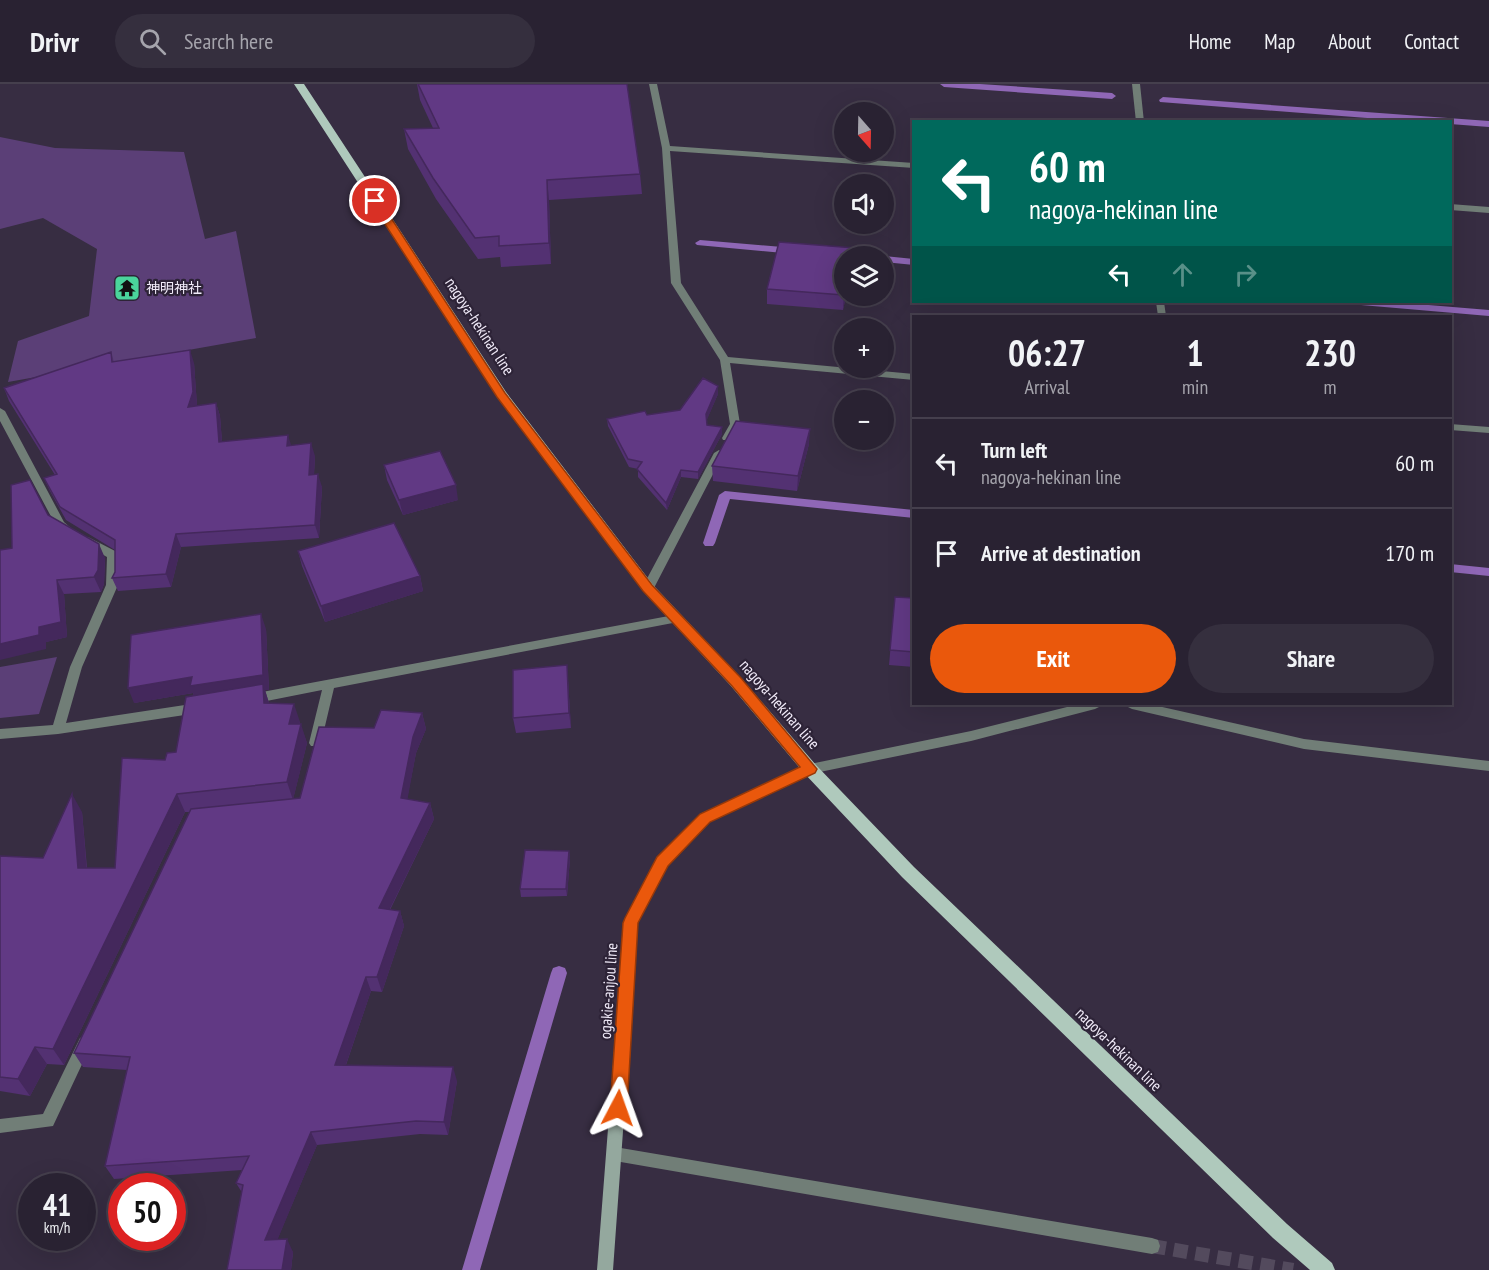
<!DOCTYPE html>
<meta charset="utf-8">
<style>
:root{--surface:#292232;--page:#352f3e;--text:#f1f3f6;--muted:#a5a4ac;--line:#453f4d;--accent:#ea580c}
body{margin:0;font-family:"PT Sans Narrow","Noto Sans JP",sans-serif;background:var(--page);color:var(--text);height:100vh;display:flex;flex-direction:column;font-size:22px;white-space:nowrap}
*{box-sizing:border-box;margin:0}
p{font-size:20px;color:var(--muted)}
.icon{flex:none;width:33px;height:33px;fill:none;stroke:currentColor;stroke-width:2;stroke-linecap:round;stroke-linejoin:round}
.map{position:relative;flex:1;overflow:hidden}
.drawer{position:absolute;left:912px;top:231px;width:540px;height:390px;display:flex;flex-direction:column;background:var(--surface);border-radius:0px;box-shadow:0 6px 24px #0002,0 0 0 2px var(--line)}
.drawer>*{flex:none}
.hud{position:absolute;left:912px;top:36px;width:540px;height:183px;border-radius:0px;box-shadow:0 6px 24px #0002,0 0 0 2px var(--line);background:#00695c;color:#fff;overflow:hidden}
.needle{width:39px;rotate:160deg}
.buttons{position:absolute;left:834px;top:18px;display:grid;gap:12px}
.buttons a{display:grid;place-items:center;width:60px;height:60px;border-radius:50%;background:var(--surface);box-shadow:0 6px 24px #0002,0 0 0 2px var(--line);font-size:30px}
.speed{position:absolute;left:18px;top:1089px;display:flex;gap:12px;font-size:30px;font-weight:700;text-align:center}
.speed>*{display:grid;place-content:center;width:78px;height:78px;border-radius:50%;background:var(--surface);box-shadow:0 6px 24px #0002,0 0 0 2px var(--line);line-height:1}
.speed small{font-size:15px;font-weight:400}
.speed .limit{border:9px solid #d22;background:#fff;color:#111}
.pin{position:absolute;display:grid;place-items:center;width:51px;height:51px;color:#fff;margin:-26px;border:3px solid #fff;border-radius:50%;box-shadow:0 2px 6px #0007}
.me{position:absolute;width:66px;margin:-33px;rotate:4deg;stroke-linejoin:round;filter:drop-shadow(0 0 4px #0008)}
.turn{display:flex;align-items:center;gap:21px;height:126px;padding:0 18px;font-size:27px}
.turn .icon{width:78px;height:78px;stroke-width:2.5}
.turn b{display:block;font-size:42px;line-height:51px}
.lanes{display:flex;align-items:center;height:57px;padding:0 18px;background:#0003;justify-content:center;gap:30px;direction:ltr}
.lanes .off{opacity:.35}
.eta{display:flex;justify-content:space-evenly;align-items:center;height:102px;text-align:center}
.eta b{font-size:36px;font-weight:700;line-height:42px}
.cta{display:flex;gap:12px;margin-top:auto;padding:12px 18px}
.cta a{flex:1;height:69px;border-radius:36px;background:var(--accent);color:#fff;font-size:24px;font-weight:700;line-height:69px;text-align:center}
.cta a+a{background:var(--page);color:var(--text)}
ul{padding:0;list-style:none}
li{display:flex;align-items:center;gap:18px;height:90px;padding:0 18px;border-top:2px solid var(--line)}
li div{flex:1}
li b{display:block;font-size:22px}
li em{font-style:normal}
header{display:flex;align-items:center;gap:36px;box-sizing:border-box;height:84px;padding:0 30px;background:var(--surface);border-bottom:2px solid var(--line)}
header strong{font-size:28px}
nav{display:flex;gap:33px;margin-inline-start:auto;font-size:21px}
.search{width:420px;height:54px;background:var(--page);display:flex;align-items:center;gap:15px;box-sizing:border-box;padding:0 21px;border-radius:33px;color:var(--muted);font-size:22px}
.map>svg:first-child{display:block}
.green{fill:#5b3f77}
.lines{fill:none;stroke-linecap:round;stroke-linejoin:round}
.stream{fill:#8f67b6;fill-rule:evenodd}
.minor-tunnel{stroke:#534a5d;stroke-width:14;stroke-dasharray:14 8;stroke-linecap:butt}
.minor{fill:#717e77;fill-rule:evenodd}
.secondary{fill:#94a89e;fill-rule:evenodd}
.primary{fill:#afc9bc;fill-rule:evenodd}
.wall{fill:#533172}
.shaded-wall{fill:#44285c}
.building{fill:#613984;stroke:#44285c;stroke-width:1.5}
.route{fill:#ea580c;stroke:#983908;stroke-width:1.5}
.labels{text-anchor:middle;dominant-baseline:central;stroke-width:4.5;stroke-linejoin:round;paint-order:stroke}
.far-poi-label{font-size:14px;fill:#f1ebf9;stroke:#2d2337;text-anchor:start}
.street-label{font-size:16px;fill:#f1ebf9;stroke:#2d2337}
</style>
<header>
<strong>Drivr</strong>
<div class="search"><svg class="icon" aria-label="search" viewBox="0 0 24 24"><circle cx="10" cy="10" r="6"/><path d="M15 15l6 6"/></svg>Search here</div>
<nav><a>Home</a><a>Map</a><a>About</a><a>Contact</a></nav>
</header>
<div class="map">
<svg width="1489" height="1186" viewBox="0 0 1489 1186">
<rect width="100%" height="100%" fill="#372d42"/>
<!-- green -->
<path class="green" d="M 0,53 L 55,64 L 184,68 L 205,155 L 236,147 L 256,254 L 8,298 L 18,257 L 89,232 L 97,165 L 43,134 L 0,145 Z
M 57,573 L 39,630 L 0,634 L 0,583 Z"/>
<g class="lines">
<!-- stream -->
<path class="stream" d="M 940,0 L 980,0 L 1112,9 L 1116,12 L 1112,15 L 944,3 Z
M 1163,13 L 1489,37 L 1489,43 L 1450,40 L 1450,38 L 1419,38 L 1160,18 L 1159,16 Z
M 700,156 L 794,164 L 799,167 L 794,170 L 697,161 L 695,159 Z
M 882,172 L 884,172 L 914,175 L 914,181 L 884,178 Z
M 1356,218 L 1392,218 L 1489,226 L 1489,232 L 1361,221 Z
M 725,407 L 914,426 L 914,434 L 730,415 L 715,459 L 713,462 L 705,462 L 703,459 L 719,411 Z
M 1450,480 L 1489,484 L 1489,492 L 1450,488 Z
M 559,882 L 565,884 L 567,889 L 480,1186 L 462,1186 L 551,889 L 553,884 Z"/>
<!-- minor-tunnel -->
<path class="minor-tunnel" d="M 1152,1162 L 1293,1186"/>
<!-- minor -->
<path class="minor" d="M 649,0 L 657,0 L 670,62 L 914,79 L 914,84 L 670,67 L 681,199 L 728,273 L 914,290 L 914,296 L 730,279 L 740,340 L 731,356 L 723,356 L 722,354 L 730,340 L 720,276 L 671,199 L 662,64 Z
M 1132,0 L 1140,0 L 1144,38 L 1136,38 Z
M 1450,120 L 1489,123 L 1489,129 L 1450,126 Z
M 1156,218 L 1164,218 L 1166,232 L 1158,232 Z
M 0,324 L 5,327 L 64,438 L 72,445 L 71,448 L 63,448 L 55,440 L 0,337 Z
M 1450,340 L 1489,343 L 1489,349 L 1450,346 Z
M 719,366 L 724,369 L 654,504 L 652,507 L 644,507 L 642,504 L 714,369 Z
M 88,453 L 117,468 L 119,471 L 118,501 L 82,583 L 66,639 L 198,619 L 202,621 L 204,624 L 202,627 L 198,629 L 58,650 L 0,655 L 0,645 L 53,641 L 70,583 L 106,501 L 107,473 L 84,460 L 83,457 Z
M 674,531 L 680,535 L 678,538 L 334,604 L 321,659 L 319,662 L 311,662 L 309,659 L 322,606 L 251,620 L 245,615 L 251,610 Z
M 1079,620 L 1101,620 L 1099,623 L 1095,625 L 971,657 L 810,690 L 806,688 L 804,685 L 806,682 L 810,680 L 971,647 Z
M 1126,620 L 1149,620 L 1304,655 L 1489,677 L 1489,687 L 1304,665 L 1132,625 L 1128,623 Z
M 85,952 L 90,954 L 92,959 L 53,1042 L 0,1049 L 0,1035 L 43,1030 L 80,954 Z
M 615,1063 L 1152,1154 L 1158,1156 L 1160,1162 L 1158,1168 L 1152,1170 L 615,1077 L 610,1075 L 607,1070 L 610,1065 Z"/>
<!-- secondary -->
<path class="secondary" d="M 810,680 L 814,682 L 816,685 L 814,688 L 710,738 L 667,782 L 638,839 L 613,1186 L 597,1186 L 624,839 L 657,774 L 700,730 Z"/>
<!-- primary -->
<path class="primary" d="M 294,0 L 304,0 L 506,308 L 653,501 L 741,594 L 816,681 L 914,783 L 1287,1140 L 1332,1179 L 1335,1186 L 1310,1186 L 1273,1154 L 902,793 L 804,689 L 731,602 L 643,507 L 497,313 Z"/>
</g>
<!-- wall -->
<path class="wall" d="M 417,0 L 627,0 L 640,90 L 642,110 L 549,116 L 551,180 L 501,183 L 500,173 L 478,175 L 436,115 L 408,65 L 404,45 L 433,44 L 420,16 Z
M 855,164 L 855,172 L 844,172 L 844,212 L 846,212 L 843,226 L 767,220 L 767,205 Z
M 111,268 L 114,278 L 194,279 L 197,322 L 216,319 L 220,332 L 222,358 L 291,362 L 315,372 L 314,391 L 322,403 L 319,454 L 181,463 L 171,503 L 118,507 L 112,494 L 115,488 L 115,466 L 66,436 L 50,407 L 44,394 L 55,391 L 9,317 L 4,304 Z
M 718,310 L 706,337 L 707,341 L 722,343 L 722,350 L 698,395 L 681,393 L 667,426 L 638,393 L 638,385 L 629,383 L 608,342 L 607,335 L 647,331 L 680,326 Z
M 809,360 L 797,407 L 713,397 L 712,382 Z
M 384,381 L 458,416 L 403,431 L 387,396 Z
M 48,431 L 105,474 L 104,500 L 101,508 L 64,510 L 67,553 L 46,558 L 46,565 L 12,464 Z
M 298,467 L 420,492 L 423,507 L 325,538 L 302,482 Z
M 895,513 L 914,514 L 914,583 L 889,581 Z
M 266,545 L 269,606 L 265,606 L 269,619 L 300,638 L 300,640 L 307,659 L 293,715 L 300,714 L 374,644 L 422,629 L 426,645 L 416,669 L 407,715 L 430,719 L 434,735 L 390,826 L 400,827 L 404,842 L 382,908 L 371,907 L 346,981 L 457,997 L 448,1051 L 420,1050 L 317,1061 L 277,1156 L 293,1168 L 291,1186 L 236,1099 L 242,1086 L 114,1095 L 105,1082 L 127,986 L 83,983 L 74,969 L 190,728 L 185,728 L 64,981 L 47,980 L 30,1012 L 0,1007 L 0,772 L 43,774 L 82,728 L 87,784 L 115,784 L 165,676 L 176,668 L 194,612 L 193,609 L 134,619 Z
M 568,596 L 571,644 L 516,649 L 513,634 Z
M 569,767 L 570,774 L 567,812 L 521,813 L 520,805 Z"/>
<!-- shaded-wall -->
<path class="shaded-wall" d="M 547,96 L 549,116 L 551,180 L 549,159 Z
M 844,207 L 844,212 L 846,212 L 843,226 Z
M 190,266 L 194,279 L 197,321 L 192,336 L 188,323 Z
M 718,302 L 718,310 L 706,338 L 706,330 Z
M 216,319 L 220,332 L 223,371 L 219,358 Z
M 722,343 L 722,350 L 698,395 L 698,388 Z
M 810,345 L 809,360 L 797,407 L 798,392 Z
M 288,351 L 292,364 L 287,362 Z
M 311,359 L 315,372 L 313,404 L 309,391 Z
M 681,386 L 681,393 L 667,426 L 666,419 Z
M 318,390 L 322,403 L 319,454 L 315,441 Z
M 456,401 L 458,416 L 403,431 L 399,416 Z
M 176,450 L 181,463 L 171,503 L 166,490 Z
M 99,460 L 105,474 L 104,500 L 101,508 L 94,493 Z
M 420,492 L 423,507 L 325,538 L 321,522 Z
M 57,496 L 64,510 L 67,553 L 46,558 L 46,565 L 0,576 L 0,560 L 39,543 Z
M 261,530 L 266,545 L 269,606 L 265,606 L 269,619 L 196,617 L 193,609 L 134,619 L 128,604 Z
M 567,581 L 568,596 L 571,644 L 569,629 Z
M 294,620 L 300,638 L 295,659 L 289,640 Z
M 422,629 L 426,645 L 416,669 L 405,729 L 401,714 L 413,653 Z
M 301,640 L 307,659 L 293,716 L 287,698 Z
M 72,710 L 82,728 L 88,802 L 78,784 Z
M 177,710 L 185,728 L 64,981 L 53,965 Z
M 430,719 L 434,735 L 383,839 L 379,824 Z
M 569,767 L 570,774 L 567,812 L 566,805 Z
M 400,827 L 404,842 L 382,908 L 377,893 Z
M 366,893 L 371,907 L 341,995 L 335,981 Z
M 35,963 L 47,980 L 30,1012 L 18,995 Z
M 453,983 L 457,997 L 448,1051 L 444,1038 Z
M 311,1048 L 317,1061 L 272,1169 L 265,1156 Z
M 287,1155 L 293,1168 L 291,1186 L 282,1186 Z"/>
<!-- building -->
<path class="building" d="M 418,0 L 627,0 L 640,90 L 547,96 L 549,159 L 499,162 L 499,152 L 475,154 L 433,94 L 404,45 L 439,44 Z
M 779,158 L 855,164 L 853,172 L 844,172 L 844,207 L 843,211 L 767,205 Z
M 190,266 L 193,308 L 188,323 L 216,319 L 219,358 L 288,351 L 287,362 L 311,359 L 309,391 L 318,390 L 315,441 L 176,450 L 166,490 L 112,494 L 115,488 L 115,456 L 60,423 L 44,394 L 57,390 L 4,304 L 111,268 L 112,278 Z
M 703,294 L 718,302 L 706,330 L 707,341 L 722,343 L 698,388 L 681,386 L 666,419 L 637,385 L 642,378 L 628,375 L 607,335 L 645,327 L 647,331 L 680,326 Z
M 736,337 L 810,345 L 798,392 L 712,382 Z
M 440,367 L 456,401 L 399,416 L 384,381 Z
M 30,396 L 48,431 L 99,460 L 98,486 L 94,493 L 57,496 L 61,538 L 39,543 L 39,551 L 0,560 L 0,466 L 12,464 L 11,401 Z
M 394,439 L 420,492 L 321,522 L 298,467 Z
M 895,513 L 914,514 L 914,568 L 890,566 Z
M 261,530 L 263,591 L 190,602 L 192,593 L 128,604 L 131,551 Z
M 567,581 L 569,629 L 513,634 L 513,586 Z
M 263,600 L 264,619 L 294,620 L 289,640 L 301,640 L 287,698 L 177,710 L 53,965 L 35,963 L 18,995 L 0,993 L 0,772 L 43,774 L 72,710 L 78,784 L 115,784 L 122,674 L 165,676 L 167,669 L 176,668 L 186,613 Z
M 381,626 L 422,629 L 413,653 L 401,714 L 430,719 L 379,824 L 400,827 L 377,893 L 366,893 L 335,981 L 453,983 L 444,1038 L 416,1037 L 311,1048 L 265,1156 L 287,1155 L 282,1186 L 227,1186 L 243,1101 L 236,1099 L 249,1072 L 105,1082 L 130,973 L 74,969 L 191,725 L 300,714 L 319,643 L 374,644 Z
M 525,766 L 569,767 L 566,805 L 520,805 Z"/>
<!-- route -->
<path class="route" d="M 372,115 L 380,117 L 505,309 L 652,501 L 741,594 L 817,685 L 815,689 L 710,738 L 668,782 L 638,839 L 627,1024 L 625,1030 L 618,1032 L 612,1030 L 610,1024 L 623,839 L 625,834 L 657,773 L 700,730 L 800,683 L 732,602 L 643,507 L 497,313 L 370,117 Z"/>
<!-- icons -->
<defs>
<symbol id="temple-square" viewBox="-11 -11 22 22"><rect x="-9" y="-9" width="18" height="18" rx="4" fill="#4ad49c" stroke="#2d2337"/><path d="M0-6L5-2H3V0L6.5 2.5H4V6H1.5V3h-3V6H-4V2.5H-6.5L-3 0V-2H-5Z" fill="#111"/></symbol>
</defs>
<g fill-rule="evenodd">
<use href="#temple-square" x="112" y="189" width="30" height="30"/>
</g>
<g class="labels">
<!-- far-poi labels -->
<g class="far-poi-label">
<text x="146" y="204">神明神社</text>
</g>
<!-- street labels -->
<g class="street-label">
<text transform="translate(480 242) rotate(57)">nagoya-hekinan line</text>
<text transform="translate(780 620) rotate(49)">nagoya-hekinan line</text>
<text transform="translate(608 907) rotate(-86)">ogakie-anjou line</text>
<text transform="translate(1119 965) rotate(44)">nagoya-hekinan line</text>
</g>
</g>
</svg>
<div class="buttons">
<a><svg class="needle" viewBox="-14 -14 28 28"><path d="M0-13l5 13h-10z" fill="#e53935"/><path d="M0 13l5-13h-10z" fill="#a5a4ac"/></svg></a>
<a><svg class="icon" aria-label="sound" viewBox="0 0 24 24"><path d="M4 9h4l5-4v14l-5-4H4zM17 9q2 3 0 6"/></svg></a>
<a><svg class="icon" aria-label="layers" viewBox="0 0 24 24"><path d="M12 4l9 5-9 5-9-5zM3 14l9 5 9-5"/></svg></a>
<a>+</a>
<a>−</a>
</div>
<div class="speed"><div>41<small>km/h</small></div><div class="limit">50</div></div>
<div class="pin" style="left:375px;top:117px;background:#d93025"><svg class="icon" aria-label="arrive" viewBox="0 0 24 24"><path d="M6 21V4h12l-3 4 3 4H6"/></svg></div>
<svg class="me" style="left:618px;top:1024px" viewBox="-20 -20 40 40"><path d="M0-17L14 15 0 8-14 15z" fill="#ea580c" stroke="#fff" stroke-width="4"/></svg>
<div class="hud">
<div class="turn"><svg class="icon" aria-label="left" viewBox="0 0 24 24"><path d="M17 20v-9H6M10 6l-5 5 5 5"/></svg><div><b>60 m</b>nagoya-hekinan line</div></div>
<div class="lanes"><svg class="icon" aria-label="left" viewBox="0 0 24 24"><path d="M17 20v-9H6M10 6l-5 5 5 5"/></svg><svg class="icon off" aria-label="ahead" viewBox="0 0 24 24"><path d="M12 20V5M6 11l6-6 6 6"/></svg><svg class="icon off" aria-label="right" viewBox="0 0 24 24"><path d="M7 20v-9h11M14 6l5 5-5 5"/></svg></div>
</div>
<section class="drawer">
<div class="eta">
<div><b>06:27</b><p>Arrival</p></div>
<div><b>1</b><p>min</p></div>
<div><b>230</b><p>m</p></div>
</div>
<ul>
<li><svg class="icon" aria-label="left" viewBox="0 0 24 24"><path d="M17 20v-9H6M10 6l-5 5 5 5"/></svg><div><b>Turn left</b><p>nagoya-hekinan line</p></div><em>60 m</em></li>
<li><svg class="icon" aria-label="arrive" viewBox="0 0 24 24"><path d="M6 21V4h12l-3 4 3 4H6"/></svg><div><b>Arrive at destination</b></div><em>170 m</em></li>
</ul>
<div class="cta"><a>Exit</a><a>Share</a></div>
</section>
</div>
